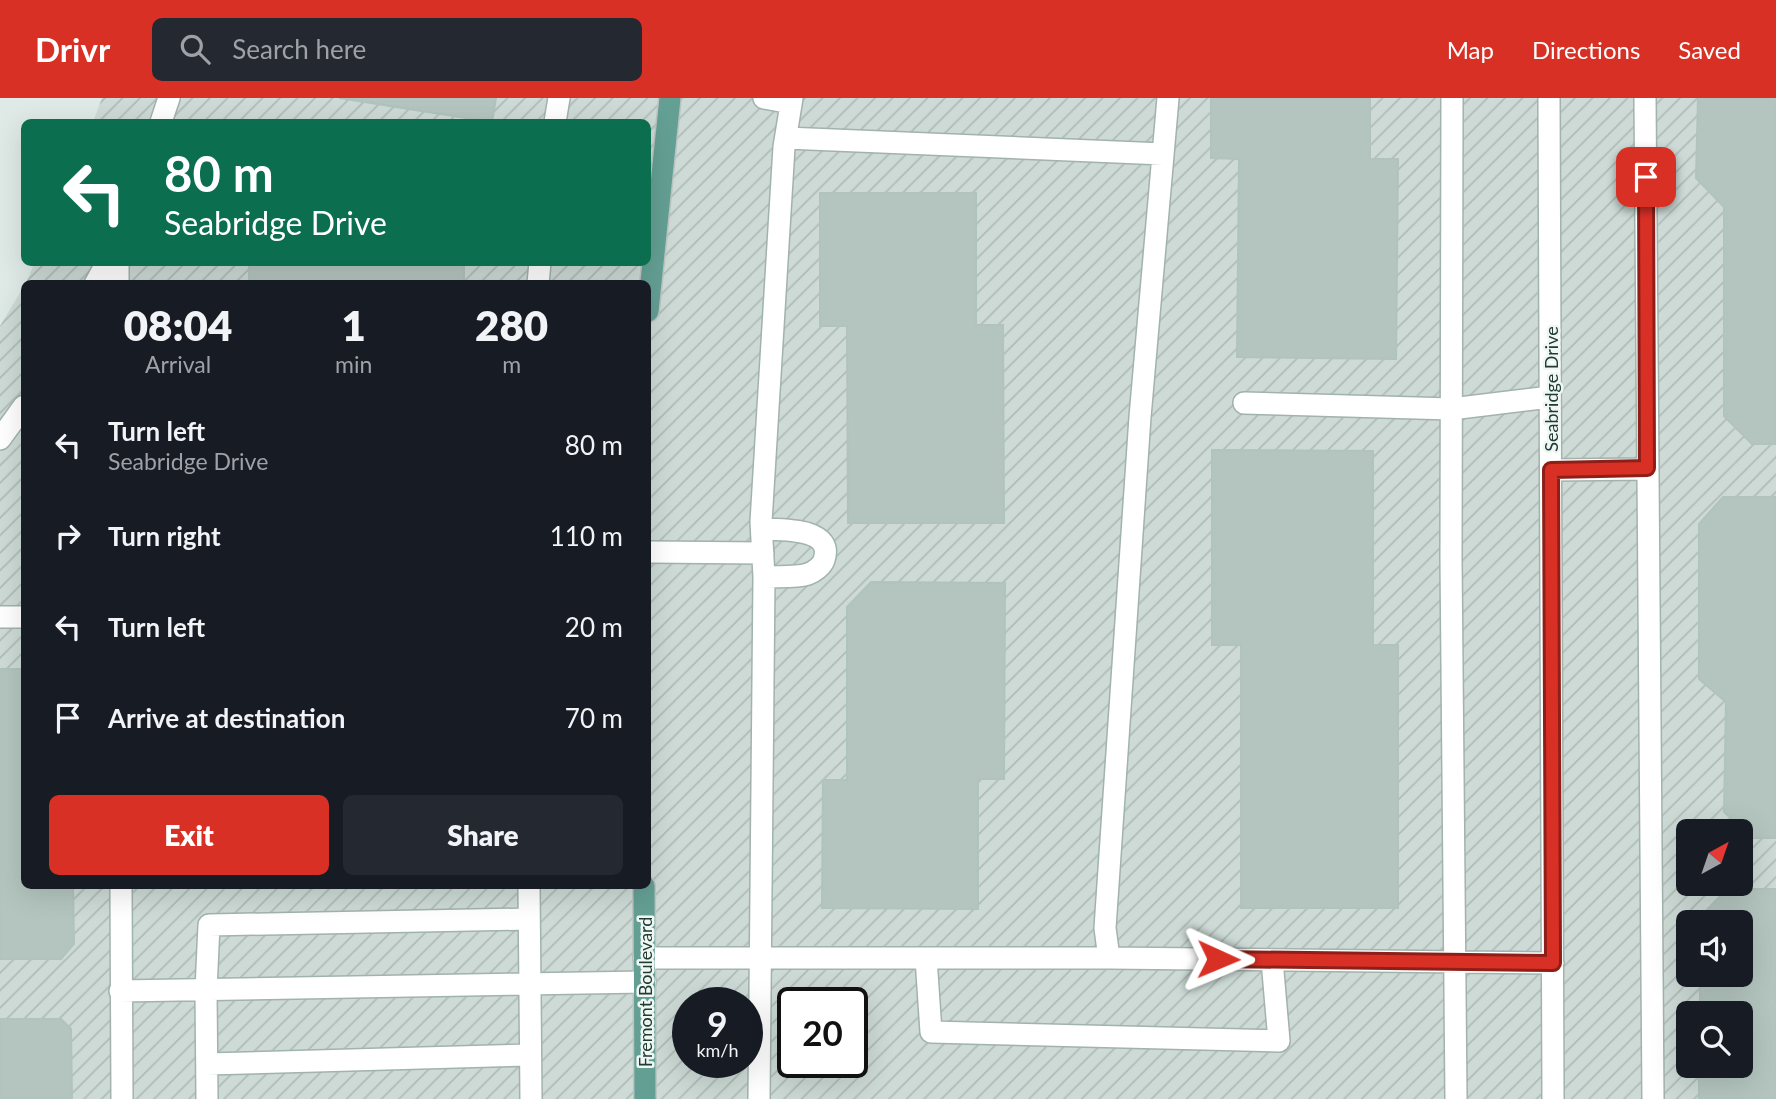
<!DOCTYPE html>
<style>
:root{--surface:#171b24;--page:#242831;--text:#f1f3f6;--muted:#9ea1a6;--accent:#d93025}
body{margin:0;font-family:Lato,sans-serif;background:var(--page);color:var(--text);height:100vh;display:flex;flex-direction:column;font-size:26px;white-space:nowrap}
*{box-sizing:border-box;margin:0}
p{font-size:23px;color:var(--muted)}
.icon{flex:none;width:38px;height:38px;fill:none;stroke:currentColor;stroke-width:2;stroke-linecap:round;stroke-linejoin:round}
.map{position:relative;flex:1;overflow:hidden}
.sheet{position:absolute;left:21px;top:182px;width:630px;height:609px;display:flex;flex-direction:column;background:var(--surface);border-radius:10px;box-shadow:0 7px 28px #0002}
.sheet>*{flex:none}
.banner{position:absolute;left:21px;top:21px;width:630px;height:147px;border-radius:10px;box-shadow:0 7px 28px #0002;background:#0b6e4f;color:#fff;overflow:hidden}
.needle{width:46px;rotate:40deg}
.tools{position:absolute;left:1676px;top:721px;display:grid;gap:14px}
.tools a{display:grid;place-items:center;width:77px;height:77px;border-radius:10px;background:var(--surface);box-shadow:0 7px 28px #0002;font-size:35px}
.speed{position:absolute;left:672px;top:889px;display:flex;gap:14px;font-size:35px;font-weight:700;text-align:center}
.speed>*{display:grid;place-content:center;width:91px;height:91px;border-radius:50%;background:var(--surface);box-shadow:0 7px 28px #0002;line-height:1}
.speed small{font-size:18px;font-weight:400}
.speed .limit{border:4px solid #111;border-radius:10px;background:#fff;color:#111}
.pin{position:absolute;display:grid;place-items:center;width:60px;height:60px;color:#fff;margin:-30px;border-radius:14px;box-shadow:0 4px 10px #0006}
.me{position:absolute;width:77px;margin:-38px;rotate:91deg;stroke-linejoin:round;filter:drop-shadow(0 0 5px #0008)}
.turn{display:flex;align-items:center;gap:24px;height:147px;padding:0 28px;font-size:32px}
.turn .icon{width:91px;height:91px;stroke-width:2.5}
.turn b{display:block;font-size:49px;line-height:60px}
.eta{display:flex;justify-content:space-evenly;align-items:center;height:119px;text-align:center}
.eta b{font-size:42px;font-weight:800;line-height:49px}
.action{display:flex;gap:14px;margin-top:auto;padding:14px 28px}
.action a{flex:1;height:80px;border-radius:10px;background:var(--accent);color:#fff;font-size:28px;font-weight:800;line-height:80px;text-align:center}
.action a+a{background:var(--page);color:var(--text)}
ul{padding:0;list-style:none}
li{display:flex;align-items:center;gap:21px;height:91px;padding:0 28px}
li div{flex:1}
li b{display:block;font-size:26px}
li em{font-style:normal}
header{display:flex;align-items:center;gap:42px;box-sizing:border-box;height:98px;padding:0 35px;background:var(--accent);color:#fff}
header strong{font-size:33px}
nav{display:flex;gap:38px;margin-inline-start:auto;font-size:24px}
.search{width:490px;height:63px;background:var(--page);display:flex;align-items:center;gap:18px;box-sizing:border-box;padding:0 24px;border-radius:10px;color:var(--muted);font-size:26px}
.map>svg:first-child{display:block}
.industrial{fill:url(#industrial-furrows);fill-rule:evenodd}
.building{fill:#b4c5bf;stroke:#b1c3bd;stroke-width:2}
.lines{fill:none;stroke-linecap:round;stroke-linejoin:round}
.minor-casing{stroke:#a2b2ad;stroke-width:24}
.major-casing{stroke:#bcc4c2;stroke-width:24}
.minor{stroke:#fff;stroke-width:21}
.major{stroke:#649f94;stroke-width:21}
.route-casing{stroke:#8d1f18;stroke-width:18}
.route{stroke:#d93025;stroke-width:12}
.labels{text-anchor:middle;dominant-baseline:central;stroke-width:5;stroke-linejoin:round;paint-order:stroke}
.street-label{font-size:18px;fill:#203a34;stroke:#eff7f3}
</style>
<header>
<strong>Drivr</strong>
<div class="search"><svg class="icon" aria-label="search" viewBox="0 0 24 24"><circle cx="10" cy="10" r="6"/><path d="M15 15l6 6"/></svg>Search here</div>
<nav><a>Map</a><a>Directions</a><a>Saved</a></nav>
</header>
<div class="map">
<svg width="1776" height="1001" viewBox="0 0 1776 1001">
<defs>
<pattern id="industrial-furrows" width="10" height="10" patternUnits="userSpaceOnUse" patternTransform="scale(1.75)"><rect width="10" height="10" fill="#cddad5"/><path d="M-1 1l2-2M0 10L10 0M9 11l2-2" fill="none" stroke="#b0bcb7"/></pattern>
</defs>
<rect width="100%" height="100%" fill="#dfeae6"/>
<!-- industrial -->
<path class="industrial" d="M 102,0 L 1776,0 L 1776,1001 L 0,1001 L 0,228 L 24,188 L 24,788 L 648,788 L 648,186 L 26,185 L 35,164 L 648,164 L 648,24 L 93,24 ZM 1689,733 L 1741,733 L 1741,786 L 1689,786 ZM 1689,824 L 1741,824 L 1741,877 L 1689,877 ZM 688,905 L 747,905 L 747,964 L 688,964 ZM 793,905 L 852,905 L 852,964 L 793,964 ZM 1689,915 L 1741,915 L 1741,968 L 1689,968 Z"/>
<!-- building -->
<path class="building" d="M 339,0 L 496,0 L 492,24 Z
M 1211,0 L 1370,0 L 1370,61 L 1398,61 L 1396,261 L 1237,259 L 1239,61 L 1211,60 Z
M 1698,0 L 1776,0 L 1776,346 L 1752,346 L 1724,318 L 1724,109 L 1696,80 Z
M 820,95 L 976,95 L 976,227 L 1003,227 L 1004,425 L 848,425 L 847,228 L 820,228 Z
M 249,164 L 464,164 L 464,186 L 249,186 Z
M 1212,352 L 1373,353 L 1373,547 L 1398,547 L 1398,810 L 1241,810 L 1241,547 L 1212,547 Z
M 1723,399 L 1776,399 L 1776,740 L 1753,740 L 1724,714 L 1726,604 L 1699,581 L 1699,426 Z
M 871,484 L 1005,485 L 1004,681 L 978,681 L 978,811 L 822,810 L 823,682 L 847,682 L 847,509 Z
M 0,571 L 24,571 L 24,788 L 73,788 L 74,846 L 61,861 L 0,861 Z
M 1727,791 L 1776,791 L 1776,1001 L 1699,1001 L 1699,968 L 1741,968 L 1741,915 L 1700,915 L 1700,877 L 1741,877 L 1741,824 L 1700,824 L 1700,819 Z
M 0,921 L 61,921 L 71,931 L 72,1001 L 0,1001 Z"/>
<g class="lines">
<defs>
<path id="minor" d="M 764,0 L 791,5
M 1452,0 L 1451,461 L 1456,1001
M 1549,0 L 1553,1001
M 1645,0 L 1653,1001
M 161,24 L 169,0
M 555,24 L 559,0
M 786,40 L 1163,56
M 118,164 L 118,186
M 95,186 L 107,164
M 538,186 L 540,164
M 1244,305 L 1451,311 L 1550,299
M 0,341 L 24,308
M 1551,372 L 1647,371
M 762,431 C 780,432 835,429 824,462 C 822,468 814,474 808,476 C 796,480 777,478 764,479
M 648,454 L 763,455
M 0,519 L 24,519
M 121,788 L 122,1001
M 529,788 L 531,1001
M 644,860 L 1109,860 L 1105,830 L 1140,319 L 1168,0
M 926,860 L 931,934 L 1279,943 L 1272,862
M 1109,860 L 1553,865
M 120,893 L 645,884
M 207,966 L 530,957
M 207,1001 L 206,892 L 209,827 L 529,821
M 759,1001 L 764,479 L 761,424 L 784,49 L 792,0"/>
<path id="major" d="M 648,213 L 670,0
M 644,788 L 645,1001"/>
</defs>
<!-- minor casing -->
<use href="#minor" class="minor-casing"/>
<!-- major casing -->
<use href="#major" class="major-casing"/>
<!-- minor -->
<use href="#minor" class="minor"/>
<!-- major -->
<use href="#major" class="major"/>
</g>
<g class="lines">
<defs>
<path id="route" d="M 1218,861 L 1553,865 L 1551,372 L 1647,370 L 1646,79"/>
</defs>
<!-- route casing -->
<use href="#route" class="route-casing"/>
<!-- route -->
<use href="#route" class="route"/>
</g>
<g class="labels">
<!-- street labels -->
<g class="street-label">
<text transform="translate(1551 291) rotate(-90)">Seabridge Drive</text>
<text transform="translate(645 894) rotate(-90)">Fremont Boulevard</text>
</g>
</g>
</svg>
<div class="tools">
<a><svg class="needle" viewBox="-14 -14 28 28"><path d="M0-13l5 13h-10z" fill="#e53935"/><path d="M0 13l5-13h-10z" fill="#9ea1a6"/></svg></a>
<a><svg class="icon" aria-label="sound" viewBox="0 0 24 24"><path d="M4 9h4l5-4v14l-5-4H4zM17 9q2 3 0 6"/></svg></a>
<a><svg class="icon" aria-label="search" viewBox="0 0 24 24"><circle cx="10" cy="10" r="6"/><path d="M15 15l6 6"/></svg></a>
</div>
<div class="speed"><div>9<small>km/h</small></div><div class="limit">20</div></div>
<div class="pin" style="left:1646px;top:79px;background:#d93025"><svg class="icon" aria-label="arrive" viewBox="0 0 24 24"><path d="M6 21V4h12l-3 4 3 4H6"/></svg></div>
<svg class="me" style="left:1218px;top:861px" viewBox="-20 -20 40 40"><path d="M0-17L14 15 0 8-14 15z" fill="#d93025" stroke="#fff" stroke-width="4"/></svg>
<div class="banner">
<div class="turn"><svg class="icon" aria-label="left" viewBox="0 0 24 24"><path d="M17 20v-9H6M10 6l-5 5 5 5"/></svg><div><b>80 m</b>Seabridge Drive</div></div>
</div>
<section class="sheet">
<div class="eta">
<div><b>08:04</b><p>Arrival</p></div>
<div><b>1</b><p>min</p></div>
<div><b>280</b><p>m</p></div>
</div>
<ul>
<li><svg class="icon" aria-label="left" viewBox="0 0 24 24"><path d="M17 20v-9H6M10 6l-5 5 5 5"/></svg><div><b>Turn left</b><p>Seabridge Drive</p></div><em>80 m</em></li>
<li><svg class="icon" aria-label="right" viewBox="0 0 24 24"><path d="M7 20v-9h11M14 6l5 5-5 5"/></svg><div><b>Turn right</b></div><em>110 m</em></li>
<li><svg class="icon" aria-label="left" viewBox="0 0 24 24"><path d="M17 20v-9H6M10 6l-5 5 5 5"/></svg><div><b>Turn left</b></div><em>20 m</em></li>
<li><svg class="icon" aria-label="arrive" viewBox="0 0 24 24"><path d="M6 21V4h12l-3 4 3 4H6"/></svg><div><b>Arrive at destination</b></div><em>70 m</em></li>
</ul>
<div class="action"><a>Exit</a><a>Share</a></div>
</section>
</div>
